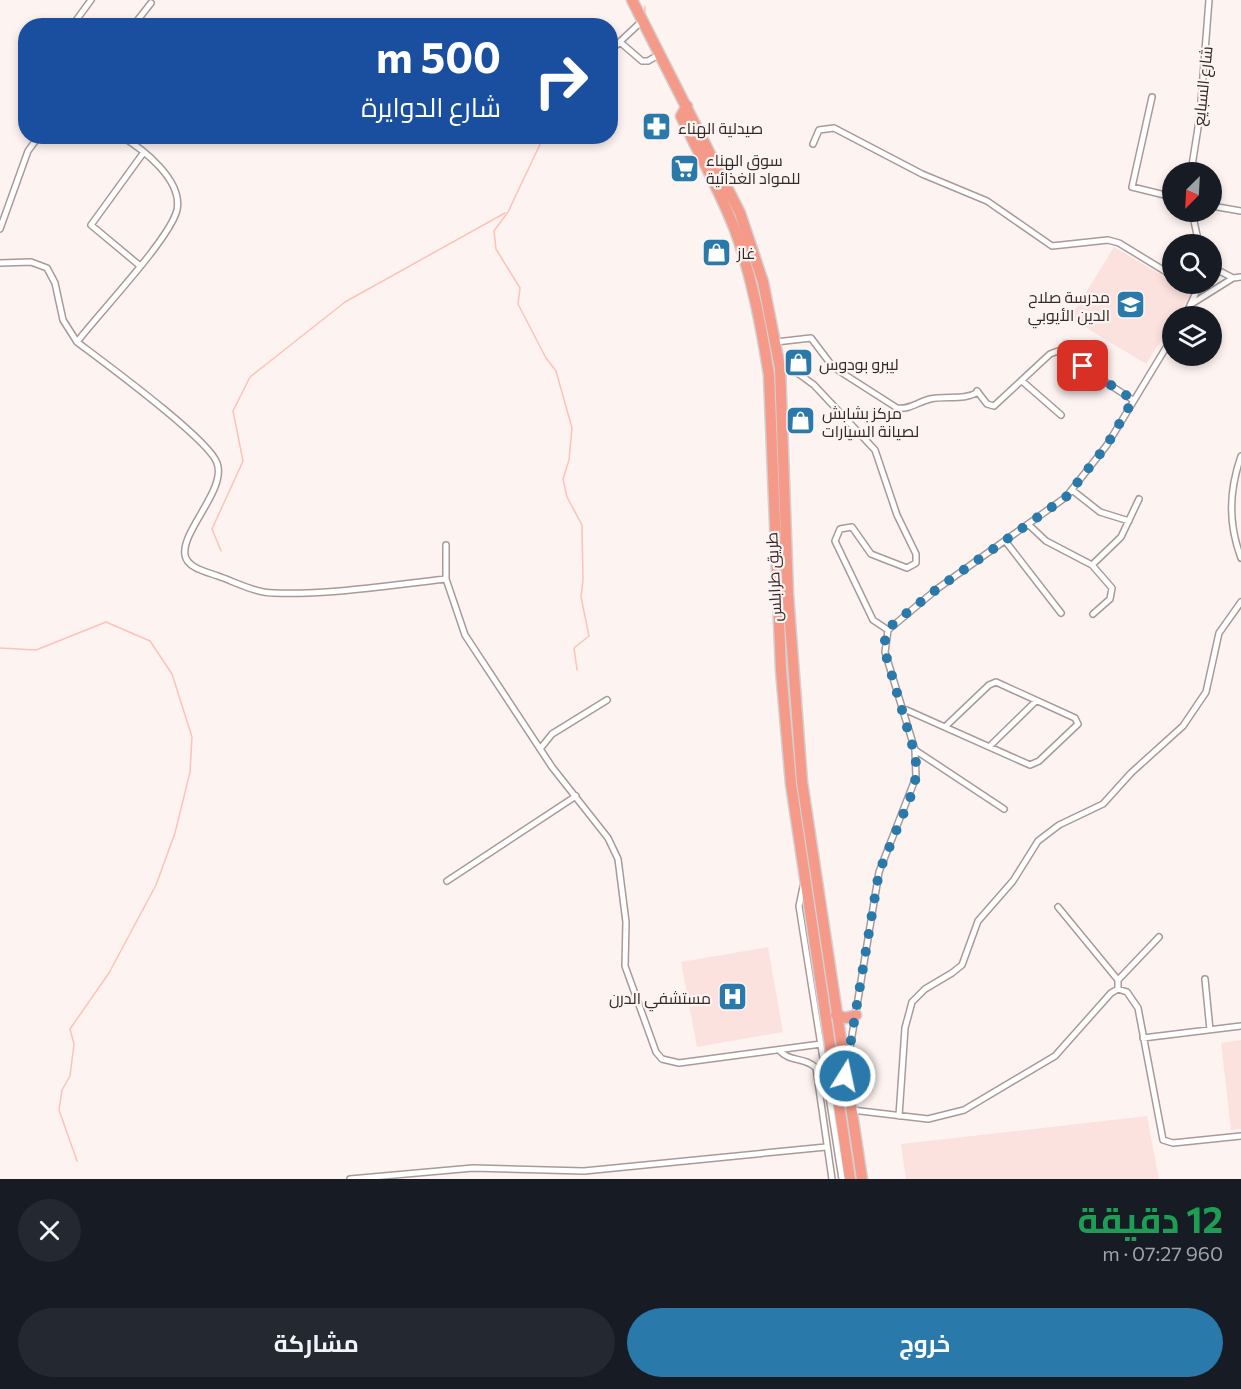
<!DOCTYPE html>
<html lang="ar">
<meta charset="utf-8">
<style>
:root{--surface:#171b24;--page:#242831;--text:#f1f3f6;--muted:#9ea1a6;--accent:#297aab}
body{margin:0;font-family:Commissioner,Cairo,sans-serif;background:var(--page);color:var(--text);direction:rtl;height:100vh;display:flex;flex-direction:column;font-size:22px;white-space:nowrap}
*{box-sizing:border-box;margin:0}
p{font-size:20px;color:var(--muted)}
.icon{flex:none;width:33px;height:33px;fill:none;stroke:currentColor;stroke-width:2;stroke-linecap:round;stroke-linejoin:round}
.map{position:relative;height:1179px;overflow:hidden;direction:ltr}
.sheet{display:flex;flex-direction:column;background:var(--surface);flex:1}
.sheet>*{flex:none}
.banner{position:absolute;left:18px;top:18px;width:600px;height:126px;border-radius:24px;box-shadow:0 3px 9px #0003;direction:rtl;background:#1a4fa0;color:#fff;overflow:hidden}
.needle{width:39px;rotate:204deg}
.fabs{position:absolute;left:1162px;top:162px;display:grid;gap:12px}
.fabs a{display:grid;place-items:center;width:60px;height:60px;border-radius:50%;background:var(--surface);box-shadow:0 3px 9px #0003;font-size:30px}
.pin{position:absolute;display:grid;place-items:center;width:51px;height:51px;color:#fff;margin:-26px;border-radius:12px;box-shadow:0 3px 9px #0006}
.me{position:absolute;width:66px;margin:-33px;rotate:10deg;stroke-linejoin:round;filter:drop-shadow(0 0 4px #0008)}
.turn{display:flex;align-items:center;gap:21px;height:126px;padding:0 18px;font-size:27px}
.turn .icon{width:78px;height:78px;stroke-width:2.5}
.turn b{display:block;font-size:42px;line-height:51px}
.round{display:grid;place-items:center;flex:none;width:63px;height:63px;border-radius:32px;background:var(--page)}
.summary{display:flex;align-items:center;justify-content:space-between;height:102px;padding:0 18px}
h1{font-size:36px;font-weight:700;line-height:45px;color:#1e9e55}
.button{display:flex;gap:12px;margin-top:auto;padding:12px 18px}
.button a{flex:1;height:69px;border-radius:36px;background:var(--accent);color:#fff;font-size:24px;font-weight:700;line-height:69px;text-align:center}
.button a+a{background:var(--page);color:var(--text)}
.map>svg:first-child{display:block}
.built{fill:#fce2de}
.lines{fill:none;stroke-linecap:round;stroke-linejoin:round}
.stream{stroke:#fec2b7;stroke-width:1.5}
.street-casing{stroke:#a99a97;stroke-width:8}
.highway-casing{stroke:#d2d0d0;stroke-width:13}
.street{stroke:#fff;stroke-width:5}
.highway{stroke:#f59989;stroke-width:10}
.route{stroke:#297aab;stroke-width:10;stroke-dasharray:0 18}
.labels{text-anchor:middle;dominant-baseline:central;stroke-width:4.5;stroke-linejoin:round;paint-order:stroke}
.street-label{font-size:16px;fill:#312b2a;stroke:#fdf3f1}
.poi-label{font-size:16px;fill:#312b2a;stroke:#fdf3f1;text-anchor:start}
</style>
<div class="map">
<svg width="1241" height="1179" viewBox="0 0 1241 1179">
<rect width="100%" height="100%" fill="#fdf3f1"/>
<!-- built -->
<path class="built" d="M 1114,247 L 1192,293 L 1177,316 L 1173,316 L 1173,322 L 1146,364 L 1070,318 Z
M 768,947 L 783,1032 L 697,1047 L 681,962 Z
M 1241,1040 L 1241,1129 L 1231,1130 L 1221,1043 Z
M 1147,1116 L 1159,1179 L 906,1179 L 901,1144 Z"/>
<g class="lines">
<!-- stream -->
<path class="stream" d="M 645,6 L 645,13
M 544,136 L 508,212 L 494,231 L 496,249 L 520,288 L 518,304 L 546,358 L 556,371 L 572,428 L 569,460 L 563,479 L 567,497 L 582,525 L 583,580 L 581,597 L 589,636 L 574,648 L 577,670
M 221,551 L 212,529 L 243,461 L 233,411 L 250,377 L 345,302 L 505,213
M 0,648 L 36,650 L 106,622 L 150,641 L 172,674 L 192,737 L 190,772 L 175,833 L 156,885 L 109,973 L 70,1029 L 74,1044 L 70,1076 L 62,1090 L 59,1110 L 77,1161"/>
<defs>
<path id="street" d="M 72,26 L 91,0
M 133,26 L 151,3
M 620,42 L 642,61 L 648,61 L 660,54
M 610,51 L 642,21
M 1152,97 L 1132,187 L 1173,197
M 121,136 C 143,149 183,180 177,210 C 170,239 98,314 77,342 C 102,361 209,439 217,463 C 227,489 181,531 185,555 C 187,568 207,572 218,576 C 235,582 256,593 274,593 C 331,595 390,585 446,579
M 813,144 L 819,130 L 834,128 L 922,174 L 987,201 L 1052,246 L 1108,240 L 1119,243 L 1173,276
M 1191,172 L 1200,115 L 1209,0
M 1212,206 L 1241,211
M 1192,212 L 1199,244
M 0,229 L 28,151 L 39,136
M 0,263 L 31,262 L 47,268 L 55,283 L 63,320 L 77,342
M 139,265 L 91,225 L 144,152
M 1212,267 L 1233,278
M 1186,284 L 1198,291
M 1193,303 L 1233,278 L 1241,277
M 1185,316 L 1200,284
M 776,342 L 811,338 L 833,367 L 897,408 C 909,410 918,402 930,399 C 945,395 964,401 978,392
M 780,368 L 799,374 L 814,385 L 875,450 L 897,515 L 916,554 L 916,563 L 907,568 L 871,554 L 852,527 L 840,529 L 835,541 L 873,620 L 888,630
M 1022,381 L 1061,415
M 977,391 L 987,404 L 994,406 L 1050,354 L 1058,351 L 1133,400
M 1241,456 C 1229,491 1228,523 1241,558
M 1072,490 L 1100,512 L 1129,521
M 1029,525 L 1046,541 L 1092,565 L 1112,588 L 1110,599 L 1093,614
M 1006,542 L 1061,613
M 446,545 L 446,579 L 465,635 L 552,767 L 608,838 L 618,859 L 626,922 L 625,966 L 656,1052 L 662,1059 L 679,1063 L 821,1044
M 1092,565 L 1121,537 L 1139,499
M 902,708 L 1030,765 L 1039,761 L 1078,724 L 1075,718 L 996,682 L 989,685 L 947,725
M 990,746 L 1036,701
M 540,749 L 552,734 L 607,700
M 915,750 L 1004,809
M 447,881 L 576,796
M 803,887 L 799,906 L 842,1179
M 1058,907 L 1118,980 L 1118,989
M 1205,979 L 1210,1030
M 1118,980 L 1159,937
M 1143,1038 L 1241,1026
M 780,1051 C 789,1062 806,1057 816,1068 L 832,1179
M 848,1060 L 879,872 L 916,777 L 915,750 L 885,652 L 888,630 L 937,589 L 1066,497 L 1107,445 L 1173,336
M 852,1110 L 928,1119 L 964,1110 L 1055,1056 L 1111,993 L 1118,989 L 1127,992 L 1138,1008 L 1163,1140 L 1173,1143 L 1241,1136
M 899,1116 L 905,1028 L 912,1002 L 925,989 L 952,973 L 962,965 L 978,921 L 1013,881 L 1038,841 L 1059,825 L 1103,804 L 1131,773 L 1183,726 L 1206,692 L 1219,633 L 1241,602
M 350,1179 L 473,1168 L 584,1171 L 826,1147"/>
<path id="highway" d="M 632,0 L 740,213 L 763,282 L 780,368 L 788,595 L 802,782 L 862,1179
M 687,106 L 681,116 C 699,154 720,191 735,230 C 752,277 761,325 769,375 L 781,670 L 791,784 L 850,1179
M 836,1015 L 846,1018 L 856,1015"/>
</defs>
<!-- street casing -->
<use href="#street" class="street-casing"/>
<!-- highway casing -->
<use href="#highway" class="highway-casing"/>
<!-- street -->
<use href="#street" class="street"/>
<!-- highway -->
<use href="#highway" class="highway"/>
</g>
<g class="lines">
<!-- route -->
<path class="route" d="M 845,1076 L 879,872 L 915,786 L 916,758 L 885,652 L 885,637 L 893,624 L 937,589 L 1066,497 L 1107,445 L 1133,400 L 1083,366"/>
</g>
<!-- icons -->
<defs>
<symbol id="pharmacy-square" viewBox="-11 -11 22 22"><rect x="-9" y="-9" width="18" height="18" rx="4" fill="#297aab" stroke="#fdf3f1"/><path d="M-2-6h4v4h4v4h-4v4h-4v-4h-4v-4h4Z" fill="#fff"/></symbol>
<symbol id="supermarket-square" viewBox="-11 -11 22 22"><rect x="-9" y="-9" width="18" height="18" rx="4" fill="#297aab" stroke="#fdf3f1"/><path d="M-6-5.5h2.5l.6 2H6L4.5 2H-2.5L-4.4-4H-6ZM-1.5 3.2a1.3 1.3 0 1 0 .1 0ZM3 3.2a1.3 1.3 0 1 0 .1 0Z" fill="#fff"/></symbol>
<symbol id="shop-square" viewBox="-11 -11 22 22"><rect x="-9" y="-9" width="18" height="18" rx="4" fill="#297aab" stroke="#fdf3f1"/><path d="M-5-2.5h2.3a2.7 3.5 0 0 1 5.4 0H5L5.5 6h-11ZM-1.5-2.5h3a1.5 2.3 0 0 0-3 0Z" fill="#fff"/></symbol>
<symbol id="school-square" viewBox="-11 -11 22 22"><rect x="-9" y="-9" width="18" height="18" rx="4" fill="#297aab" stroke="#fdf3f1"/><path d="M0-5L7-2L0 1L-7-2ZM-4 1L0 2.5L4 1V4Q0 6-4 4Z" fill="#fff"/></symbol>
<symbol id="hospital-square" viewBox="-11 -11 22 22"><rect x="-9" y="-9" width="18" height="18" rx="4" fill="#297aab" stroke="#fdf3f1"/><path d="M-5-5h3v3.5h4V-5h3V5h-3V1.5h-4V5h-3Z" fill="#fff"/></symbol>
</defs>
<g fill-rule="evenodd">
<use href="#pharmacy-square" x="640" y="110" width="33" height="33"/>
<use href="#supermarket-square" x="668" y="152" width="33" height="33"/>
<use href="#shop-square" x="700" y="236" width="33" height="33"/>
<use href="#school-square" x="1114" y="288" width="33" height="33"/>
<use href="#shop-square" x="782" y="346" width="33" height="33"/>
<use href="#shop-square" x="784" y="404" width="33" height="33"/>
<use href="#hospital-square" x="716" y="980" width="33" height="33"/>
</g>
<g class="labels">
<!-- street labels -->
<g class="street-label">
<text transform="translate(1202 86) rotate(-84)">شارع السبايع</text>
<text transform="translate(773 577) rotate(-93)">طريق طرابلس</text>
</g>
<!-- poi labels -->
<g class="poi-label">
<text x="678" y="127">صيدلية الهناء</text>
<text x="706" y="159">سوق الهناء<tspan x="706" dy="18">للمواد الغذائية</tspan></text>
<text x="737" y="252">غاز</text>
<text x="1110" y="296" text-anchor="end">مدرسة صلاح<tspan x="1110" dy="18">الدين الأيوبي</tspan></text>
<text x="819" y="363">ليبرو بودوس</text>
<text x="822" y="412">مركز بشابش<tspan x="822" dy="18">لصيانة السيارات</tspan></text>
<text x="711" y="997" text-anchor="end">مستشفي الدرن</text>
</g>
</g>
</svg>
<div class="fabs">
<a><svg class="needle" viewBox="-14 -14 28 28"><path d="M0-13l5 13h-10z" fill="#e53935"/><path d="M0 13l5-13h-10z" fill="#9ea1a6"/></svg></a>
<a><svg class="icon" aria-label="search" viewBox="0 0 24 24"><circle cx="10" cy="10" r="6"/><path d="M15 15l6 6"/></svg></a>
<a><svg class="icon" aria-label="layers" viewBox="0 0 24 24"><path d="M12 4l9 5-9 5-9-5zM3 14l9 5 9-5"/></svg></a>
</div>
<div class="pin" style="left:1083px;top:366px;background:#d93025"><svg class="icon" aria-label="arrive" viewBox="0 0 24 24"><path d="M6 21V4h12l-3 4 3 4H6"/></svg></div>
<svg class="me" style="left:845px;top:1076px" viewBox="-20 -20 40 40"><circle r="17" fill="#297aab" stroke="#fff" stroke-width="3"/><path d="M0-11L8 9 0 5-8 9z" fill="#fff"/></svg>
<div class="banner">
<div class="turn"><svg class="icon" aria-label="right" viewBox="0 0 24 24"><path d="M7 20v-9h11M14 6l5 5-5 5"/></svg><div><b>500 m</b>شارع الدوايرة</div></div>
</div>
</div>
<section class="sheet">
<div class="summary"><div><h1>12 دقيقة</h1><p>960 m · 07:27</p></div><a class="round"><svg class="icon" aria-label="close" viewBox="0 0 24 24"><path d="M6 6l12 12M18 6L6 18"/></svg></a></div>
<div class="button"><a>خروج</a><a>مشاركة</a></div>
</section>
